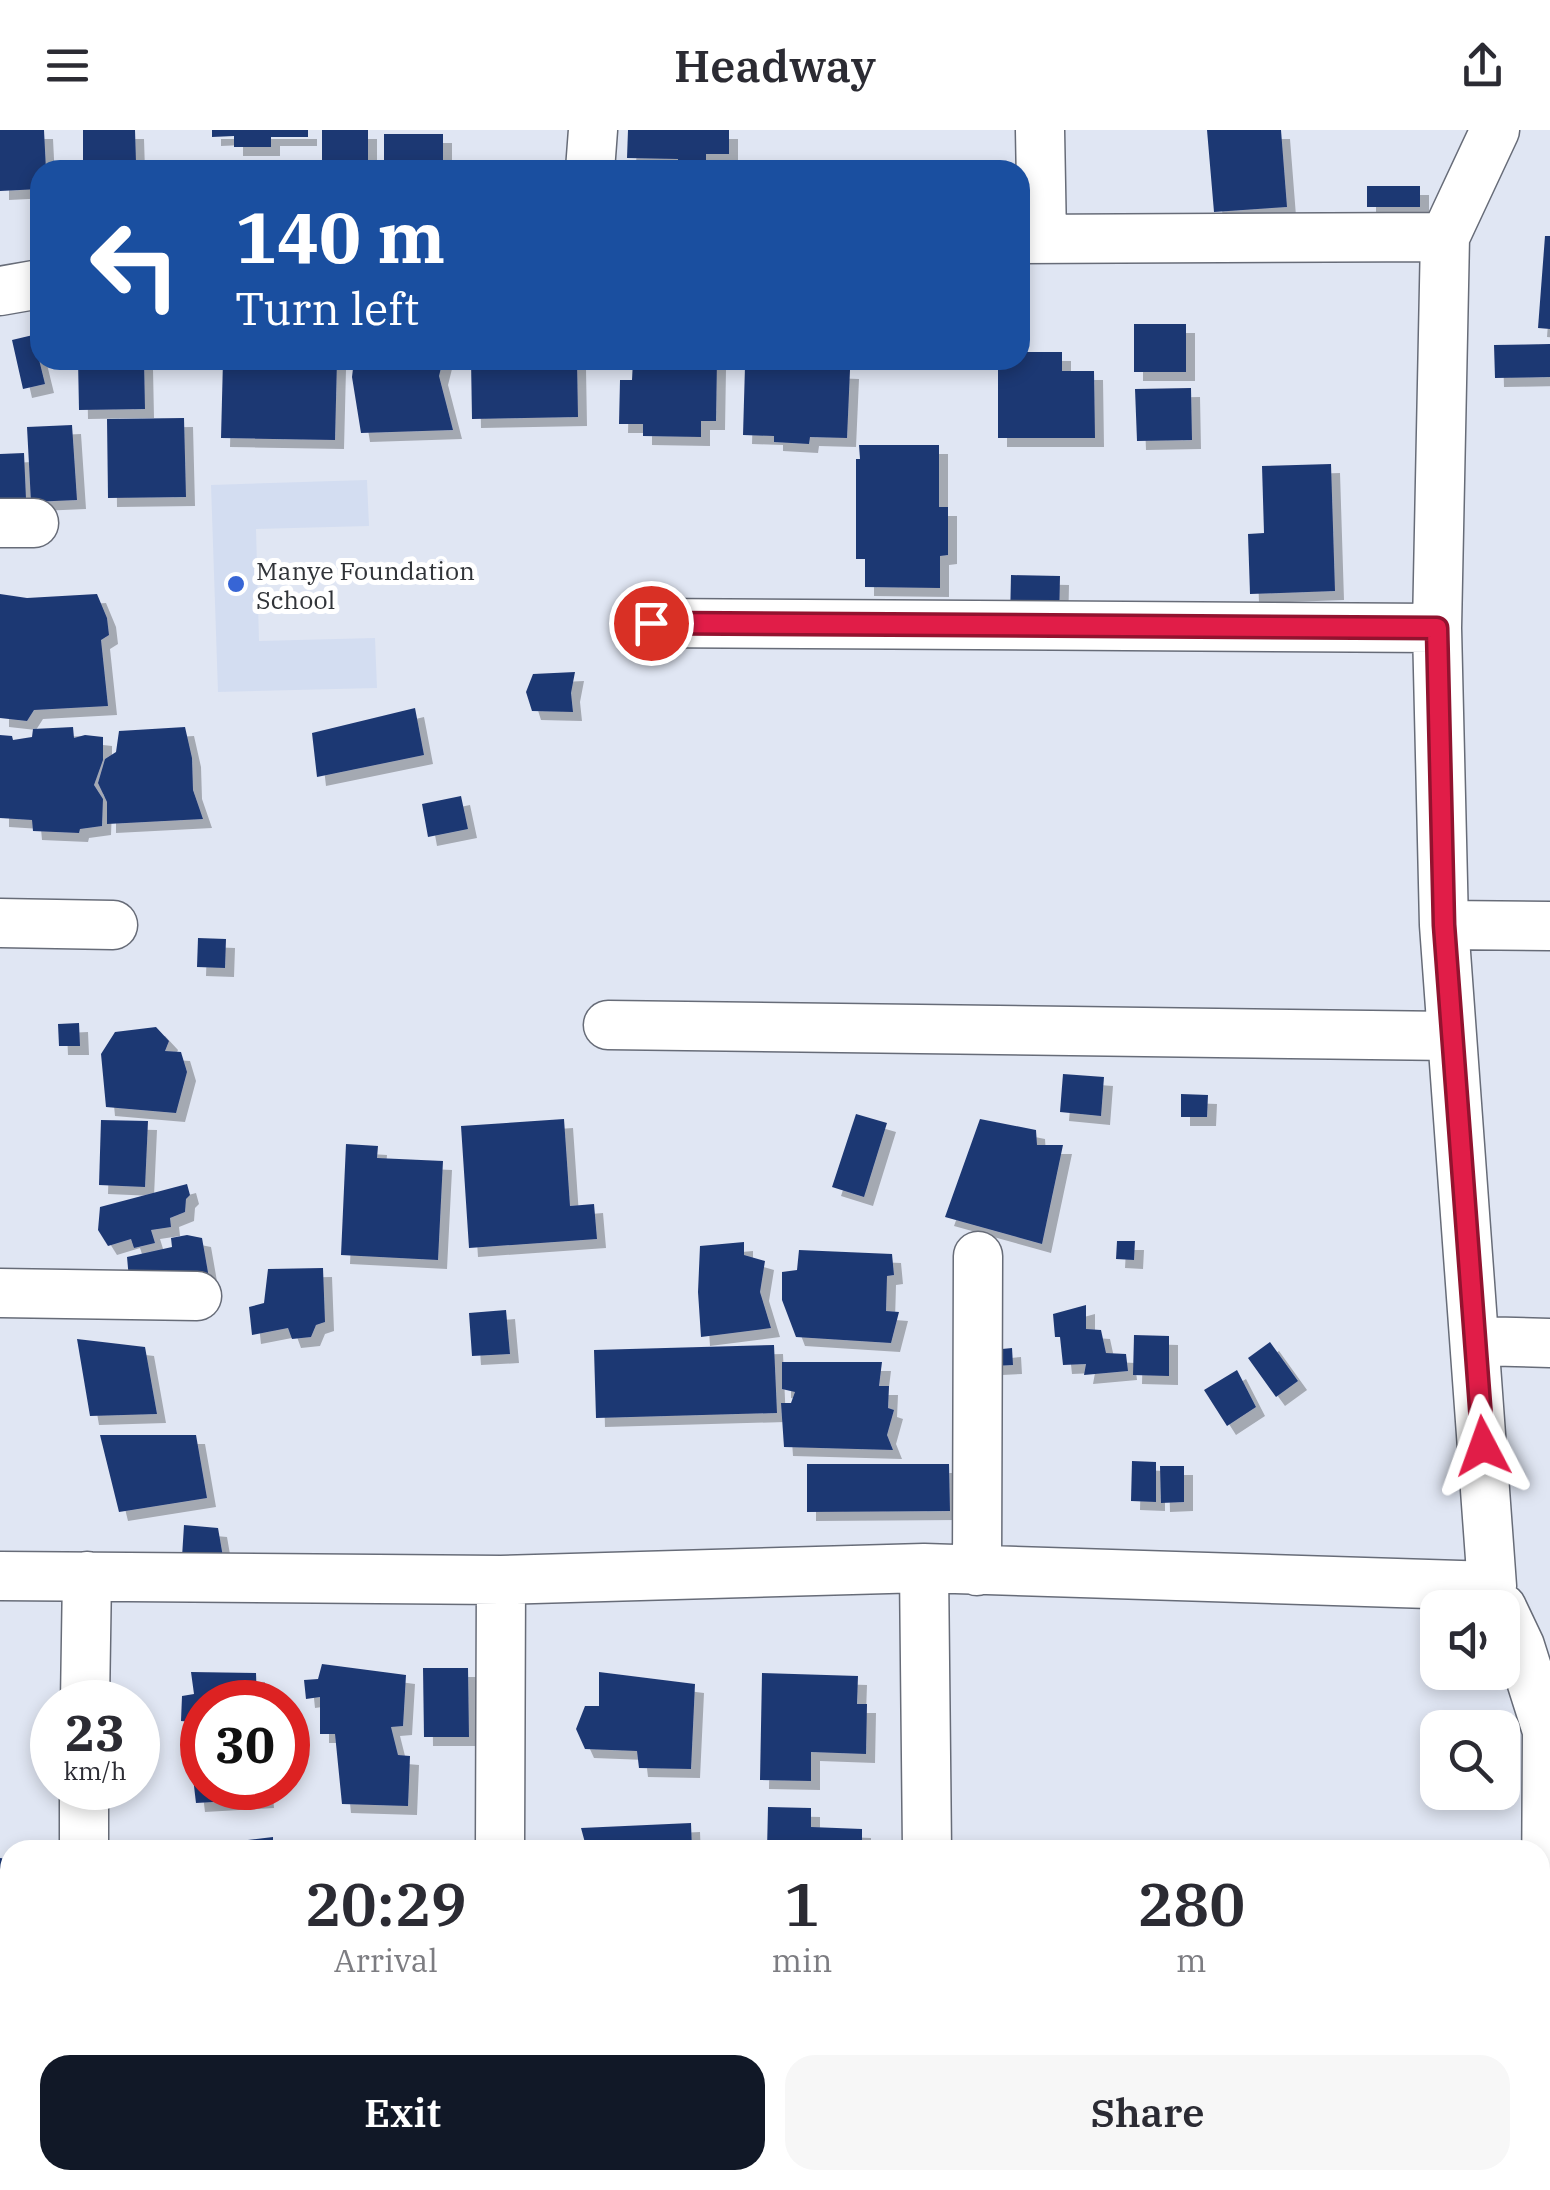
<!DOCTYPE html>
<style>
:root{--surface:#fff;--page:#f7f7f7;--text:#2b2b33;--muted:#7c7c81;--accent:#111827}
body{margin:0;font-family:"IBM Plex Serif",serif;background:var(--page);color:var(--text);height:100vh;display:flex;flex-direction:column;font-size:38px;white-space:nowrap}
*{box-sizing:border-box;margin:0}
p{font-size:32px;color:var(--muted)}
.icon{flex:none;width:55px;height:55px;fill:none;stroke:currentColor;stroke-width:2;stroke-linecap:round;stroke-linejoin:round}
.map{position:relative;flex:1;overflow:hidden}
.side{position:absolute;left:0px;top:1710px;width:1550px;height:350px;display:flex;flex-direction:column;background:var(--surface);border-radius:30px 30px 0 0;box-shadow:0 5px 15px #0003}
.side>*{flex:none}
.banner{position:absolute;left:30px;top:30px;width:1000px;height:210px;border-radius:30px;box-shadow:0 5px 15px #0003;background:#1a4fa0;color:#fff;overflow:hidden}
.tools{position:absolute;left:1420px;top:1460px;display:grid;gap:20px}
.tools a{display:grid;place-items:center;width:100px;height:100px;border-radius:20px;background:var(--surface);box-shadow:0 5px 15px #0003;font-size:50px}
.speed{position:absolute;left:30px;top:1550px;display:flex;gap:20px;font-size:50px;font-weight:700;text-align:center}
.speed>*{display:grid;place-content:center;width:130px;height:130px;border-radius:50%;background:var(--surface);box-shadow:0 5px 15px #0003;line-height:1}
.speed small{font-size:25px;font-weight:400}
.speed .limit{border:15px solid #d22;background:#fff;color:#111}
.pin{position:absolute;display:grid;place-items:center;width:85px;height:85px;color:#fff;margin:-42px;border:5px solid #fff;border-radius:50%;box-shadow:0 2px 10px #0007}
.me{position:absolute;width:110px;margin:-55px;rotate:356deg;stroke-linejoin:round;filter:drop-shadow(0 0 8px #0008)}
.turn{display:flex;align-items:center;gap:35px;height:210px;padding:0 40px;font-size:45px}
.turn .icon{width:130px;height:130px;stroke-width:2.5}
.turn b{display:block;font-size:70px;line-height:85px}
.eta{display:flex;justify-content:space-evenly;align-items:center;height:170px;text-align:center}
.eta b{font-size:60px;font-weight:600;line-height:70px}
.primary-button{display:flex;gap:20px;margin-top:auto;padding:20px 40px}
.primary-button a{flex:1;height:115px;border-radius:30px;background:var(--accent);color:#fff;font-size:40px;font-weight:600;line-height:115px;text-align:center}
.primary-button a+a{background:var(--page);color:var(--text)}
header{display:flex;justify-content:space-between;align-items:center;height:130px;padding:0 40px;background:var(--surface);font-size:45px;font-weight:600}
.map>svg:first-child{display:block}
.built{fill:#d3ddf1}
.building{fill:#1f3873;filter:url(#shadow)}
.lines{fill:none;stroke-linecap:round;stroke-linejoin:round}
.minor-casing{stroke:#676c78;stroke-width:51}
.minor{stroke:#fff;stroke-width:48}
.route-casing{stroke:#92132f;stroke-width:25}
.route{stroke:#e11d48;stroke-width:18}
.poi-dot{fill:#3765d5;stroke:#fff;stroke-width:4}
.labels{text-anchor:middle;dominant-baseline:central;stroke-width:10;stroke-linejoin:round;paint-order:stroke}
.poi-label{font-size:25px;fill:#303338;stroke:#fff;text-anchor:start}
</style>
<header><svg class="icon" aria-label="menu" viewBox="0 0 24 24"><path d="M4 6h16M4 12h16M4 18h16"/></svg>Headway<svg class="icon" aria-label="share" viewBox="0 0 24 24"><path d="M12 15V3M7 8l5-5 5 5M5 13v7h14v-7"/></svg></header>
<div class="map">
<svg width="1550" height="2060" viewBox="0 0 1550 2060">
<defs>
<filter id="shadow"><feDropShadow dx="9" dy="9" stdDeviation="0" flood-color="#0004"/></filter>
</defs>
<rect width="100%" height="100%" fill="#e0e6f3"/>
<!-- built -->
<path class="built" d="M 367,350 L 369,396 L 256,399 L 259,511 L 375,508 L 377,558 L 218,562 L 211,355 Z"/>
<!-- building -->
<path class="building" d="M 0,0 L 44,0 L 46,40 L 40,40 L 40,59 L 0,61 Z
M 83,0 L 135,0 L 136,32 L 115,32 L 115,40 L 83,40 Z
M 212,0 L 308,0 L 308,7 L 271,7 L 271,17 L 234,17 L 234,6 L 212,7 Z
M 322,0 L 368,0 L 368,40 L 322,40 Z
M 628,0 L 729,0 L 729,24 L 706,24 L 706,36 L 678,35 L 678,29 L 627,28 Z
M 1207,0 L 1281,0 L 1287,77 L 1214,82 Z
M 384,4 L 443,4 L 443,40 L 384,40 Z
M 1367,56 L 1420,56 L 1420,77 L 1367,77 Z
M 1545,106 L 1550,106 L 1550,199 L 1538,198 Z
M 1134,194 L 1186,194 L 1186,242 L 1134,242 Z
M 33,205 L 45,254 L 23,259 L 12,210 Z
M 1550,214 L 1550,247 L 1495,248 L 1494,215 Z
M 1020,222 L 1062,222 L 1062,241 L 1094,241 L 1095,308 L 998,308 L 998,230 L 1020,230 Z
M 78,230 L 144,230 L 145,279 L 79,280 Z
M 223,230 L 337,230 L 335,310 L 221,308 Z
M 354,230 L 443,230 L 439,246 L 453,300 L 361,303 L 352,247 Z
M 471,230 L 577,230 L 578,287 L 472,289 Z
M 633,230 L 717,230 L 716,291 L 701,291 L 701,307 L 643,306 L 643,294 L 619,294 L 620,250 L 632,250 Z
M 745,236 L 850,240 L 847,308 L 810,307 L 809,314 L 774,312 L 774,306 L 743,305 Z
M 1191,258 L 1192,310 L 1137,311 L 1135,259 Z
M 184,288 L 186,367 L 108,368 L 107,289 Z
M 72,295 L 77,370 L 31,372 L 27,297 Z
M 859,315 L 939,315 L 939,377 L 948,377 L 948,425 L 940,426 L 940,458 L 865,457 L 865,429 L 856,429 L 856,329 L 860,329 Z
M 24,323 L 26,369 L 0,370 L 0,324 Z
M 1331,334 L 1335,461 L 1250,464 L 1248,404 L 1264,403 L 1262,336 Z
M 1011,445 L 1060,446 L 1059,491 L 1010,490 Z
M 0,464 L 27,468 L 97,464 L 107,488 L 109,505 L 101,510 L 108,576 L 34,580 L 27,591 L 0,588 Z
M 575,542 L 571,563 L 573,582 L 532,581 L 526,562 L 533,544 Z
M 415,578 L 424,625 L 317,647 L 312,603 Z
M 73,597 L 74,608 L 85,605 L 103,607 L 103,630 L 94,655 L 103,669 L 102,696 L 80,699 L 79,703 L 33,701 L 32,690 L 0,688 L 0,605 L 12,606 L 13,610 L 32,607 L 33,599 Z
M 185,597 L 192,628 L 193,660 L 203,689 L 107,694 L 107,672 L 98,653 L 105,629 L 116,622 L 119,601 Z
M 461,666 L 468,699 L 428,707 L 422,674 Z
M 198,808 L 226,809 L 225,838 L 197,837 Z
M 79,893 L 80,916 L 59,916 L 58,894 Z
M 156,897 L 169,911 L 165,921 L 181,922 L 187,942 L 176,983 L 106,977 L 101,924 L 115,902 Z
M 1063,944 L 1104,947 L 1101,986 L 1060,982 Z
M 1181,964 L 1208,965 L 1207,987 L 1181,987 Z
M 856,984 L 887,993 L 864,1067 L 832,1057 Z
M 564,989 L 570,1076 L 594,1074 L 597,1109 L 469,1118 L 461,996 Z
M 980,989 L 1036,1000 L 1037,1015 L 1063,1015 L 1042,1114 L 945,1087 Z
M 101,990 L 148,991 L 145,1057 L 99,1055 Z
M 346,1014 L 378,1016 L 377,1028 L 443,1031 L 438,1130 L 341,1125 Z
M 187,1054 L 190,1065 L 186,1069 L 185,1082 L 170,1088 L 171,1097 L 151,1100 L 155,1113 L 134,1118 L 131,1109 L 108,1116 L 98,1100 L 100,1077 Z
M 187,1105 L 202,1108 L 209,1148 L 129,1149 L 127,1127 L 172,1117 L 171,1108 Z
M 1117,1111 L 1135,1111 L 1134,1130 L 1116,1129 Z
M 744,1112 L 744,1125 L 765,1131 L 760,1162 L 771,1198 L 701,1207 L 698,1162 L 700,1116 Z
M 799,1120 L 892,1124 L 894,1145 L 887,1146 L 886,1181 L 899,1182 L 891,1213 L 796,1207 L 782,1170 L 782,1142 L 797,1140 Z
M 323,1138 L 325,1192 L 316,1195 L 311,1207 L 292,1209 L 288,1198 L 252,1205 L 249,1177 L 264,1173 L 268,1139 Z
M 1086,1175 L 1086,1199 L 1101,1200 L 1106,1223 L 1126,1224 L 1128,1241 L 1084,1245 L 1086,1234 L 1063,1235 L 1060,1207 L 1055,1207 L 1053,1184 Z
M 506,1180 L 510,1224 L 472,1226 L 469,1183 Z
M 1134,1205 L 1169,1206 L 1169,1246 L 1133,1245 Z
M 77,1209 L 145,1217 L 157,1284 L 90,1286 Z
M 1270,1212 L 1298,1251 L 1276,1267 L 1248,1228 Z
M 774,1215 L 777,1283 L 596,1288 L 594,1220 Z
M 1012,1218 L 1013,1235 L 993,1236 L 992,1220 Z
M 782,1232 L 882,1232 L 879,1256 L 889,1256 L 888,1278 L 894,1280 L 887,1305 L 893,1320 L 784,1317 L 781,1273 L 791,1273 L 795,1262 L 782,1259 Z
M 1237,1240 L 1256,1277 L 1227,1296 L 1204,1260 Z
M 100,1305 L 196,1305 L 207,1368 L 119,1382 Z
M 1132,1331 L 1156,1332 L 1156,1372 L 1131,1371 Z
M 807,1334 L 949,1334 L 950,1381 L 807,1382 Z
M 1160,1336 L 1184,1336 L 1184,1372 L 1161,1373 Z
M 184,1395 L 218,1398 L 223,1427 L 182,1427 Z
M 322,1534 L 406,1545 L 403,1596 L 391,1597 L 398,1625 L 410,1626 L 408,1676 L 342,1674 L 335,1604 L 320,1604 L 320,1567 L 306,1569 L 304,1550 L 318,1549 Z
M 423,1538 L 468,1538 L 469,1607 L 424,1607 Z
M 191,1542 L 256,1543 L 257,1572 L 202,1572 L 202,1593 L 181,1591 L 182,1566 L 194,1564 Z
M 599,1542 L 695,1554 L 691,1639 L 639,1638 L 637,1621 L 585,1619 L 576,1599 L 585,1576 L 599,1576 Z
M 762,1543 L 858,1546 L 857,1574 L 867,1574 L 866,1624 L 811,1622 L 811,1651 L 760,1650 Z
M 202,1621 L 202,1658 L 264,1658 L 265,1669 L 196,1673 L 190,1622 Z
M 768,1677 L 811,1678 L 811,1697 L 862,1699 L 862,1720 L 767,1720 Z
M 691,1693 L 692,1720 L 587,1720 L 581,1698 Z
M 273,1707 L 273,1720 L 199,1720 L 199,1716 Z
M 0,1728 L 9,1729 L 2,1770 L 0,1770 Z
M 0,1774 L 10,1775 L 10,1855 L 0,1856 Z
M 647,2050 L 722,2050 L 723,2060 L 647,2060 Z
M 1271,2050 L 1348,2050 L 1348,2060 L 1271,2060 Z"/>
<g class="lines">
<defs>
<path id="minor" d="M 1040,0 L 1042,109
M 590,40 L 593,0
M 1020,109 L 1445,107
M 0,161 L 40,154
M 0,393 L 34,393
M 651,493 L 1437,498
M 0,793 L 113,795
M 1444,795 L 1550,796
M 608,895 L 1451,906
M 0,1163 L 197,1166
M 1475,1211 L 1550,1213
M 924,1438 L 927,1720
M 977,1441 L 978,1126
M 0,1446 L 501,1450 L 924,1438 L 1492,1456 L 1444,795 L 1437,498 L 1445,107 L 1495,0
M 1502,1478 L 1520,1516 L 1547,1601 L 1545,1946 L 1550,1970
M 85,1572 L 87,1446
M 84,1720 L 84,1658
M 500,1720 L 501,1450
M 0,1914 L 10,1914
M 930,2050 L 930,2060
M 78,2060 L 78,2050
M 498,2060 L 498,2050"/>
</defs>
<!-- minor casing -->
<use href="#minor" class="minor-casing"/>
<!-- minor -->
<use href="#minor" class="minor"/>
</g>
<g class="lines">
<defs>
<path id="route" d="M 651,493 L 1437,498 L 1444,795 L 1483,1316"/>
</defs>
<!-- route casing -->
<use href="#route" class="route-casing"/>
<!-- route -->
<use href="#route" class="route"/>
</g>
<!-- markers -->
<circle class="poi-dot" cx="236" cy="454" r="10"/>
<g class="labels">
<!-- poi labels -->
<g class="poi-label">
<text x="256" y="440">Manye Foundation<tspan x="256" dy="29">School</tspan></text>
</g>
</g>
</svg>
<div class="tools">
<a><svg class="icon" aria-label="sound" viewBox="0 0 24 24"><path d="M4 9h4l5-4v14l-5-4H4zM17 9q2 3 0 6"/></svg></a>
<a><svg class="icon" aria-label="search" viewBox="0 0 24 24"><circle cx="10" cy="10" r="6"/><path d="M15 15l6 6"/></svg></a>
</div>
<div class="speed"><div>23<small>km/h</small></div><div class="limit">30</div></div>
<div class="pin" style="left:651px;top:493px;background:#d93025"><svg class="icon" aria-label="arrive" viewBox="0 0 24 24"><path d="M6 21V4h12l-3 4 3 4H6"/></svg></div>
<svg class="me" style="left:1483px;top:1316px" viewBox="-20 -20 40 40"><path d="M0-17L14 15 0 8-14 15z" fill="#e11d48" stroke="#fff" stroke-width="4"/></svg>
<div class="banner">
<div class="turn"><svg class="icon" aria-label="left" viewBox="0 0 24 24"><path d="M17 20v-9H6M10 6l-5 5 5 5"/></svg><div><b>140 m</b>Turn left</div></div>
</div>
<section class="side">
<div class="eta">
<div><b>20:29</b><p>Arrival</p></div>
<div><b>1</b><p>min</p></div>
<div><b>280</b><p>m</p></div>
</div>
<div class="primary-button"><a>Exit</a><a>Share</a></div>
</section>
</div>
